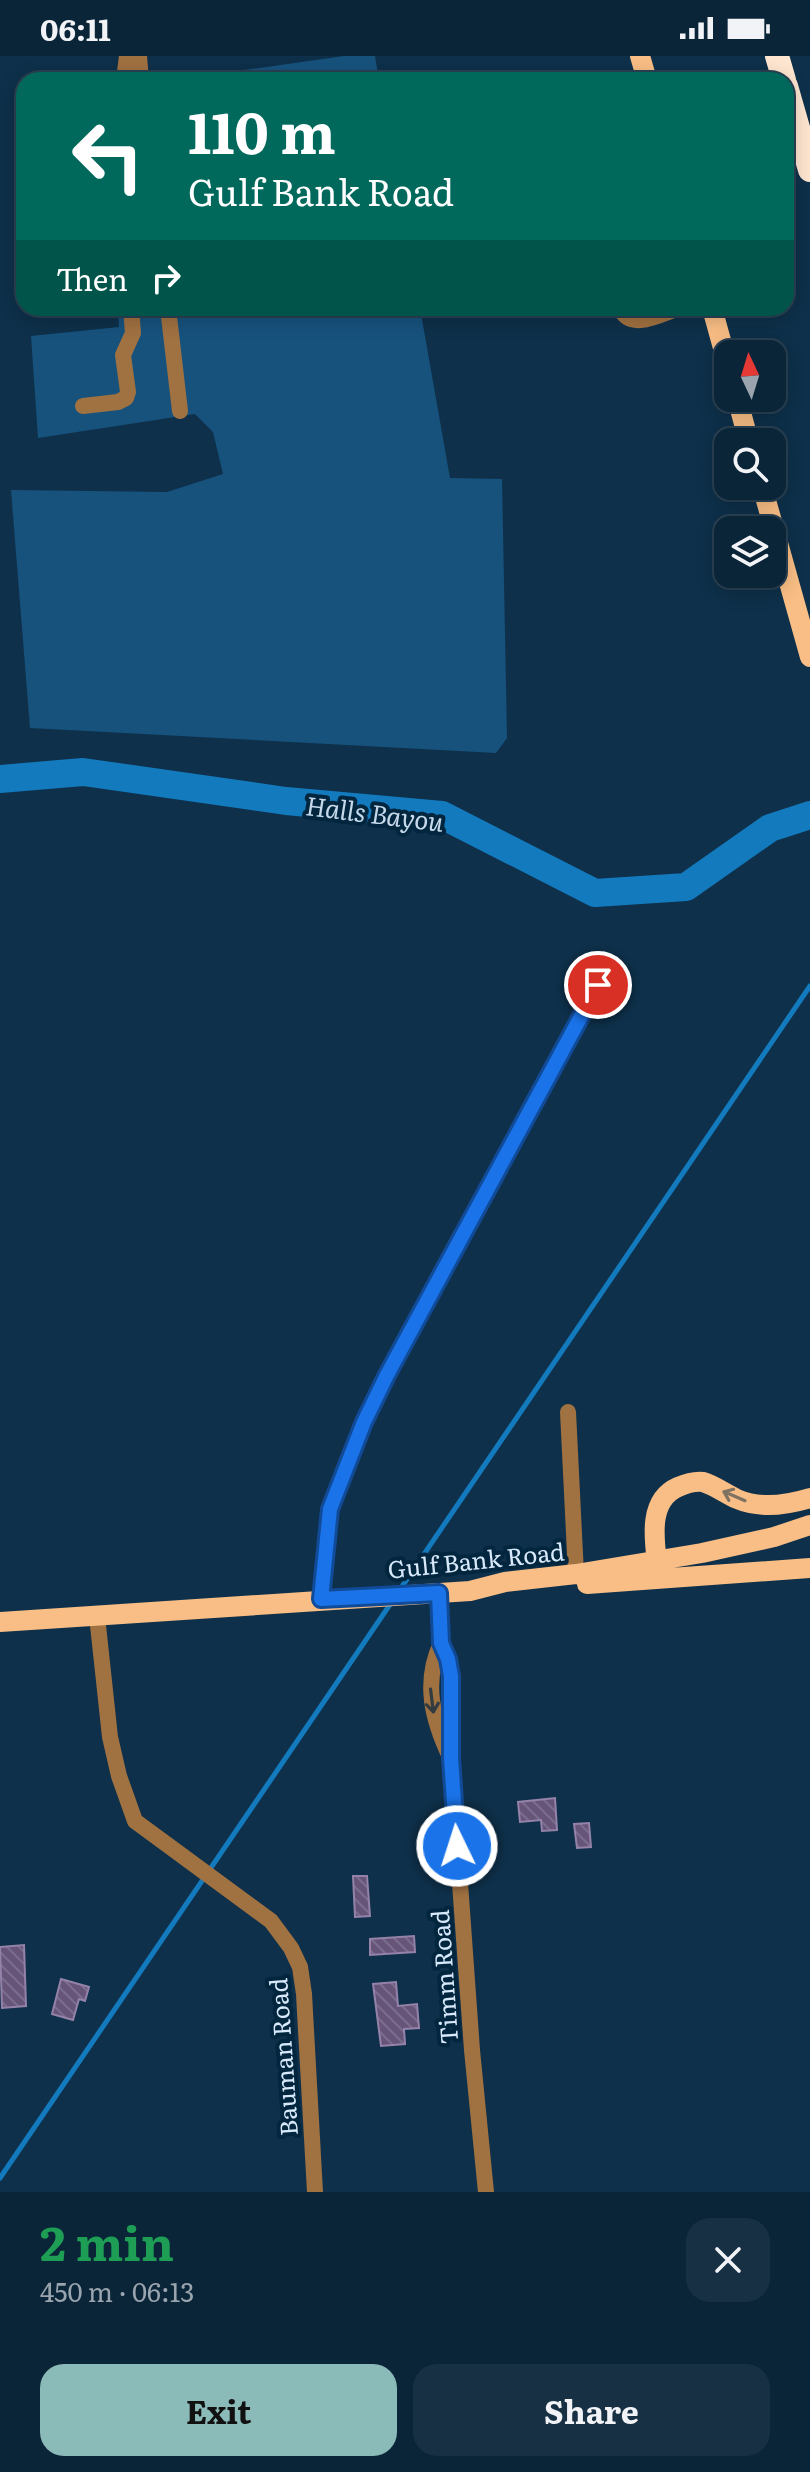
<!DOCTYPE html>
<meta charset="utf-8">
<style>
:root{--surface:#0a2438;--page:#183043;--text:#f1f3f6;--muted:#99a4ae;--line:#2a4153;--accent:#8bbbb9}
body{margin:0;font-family:Literata,serif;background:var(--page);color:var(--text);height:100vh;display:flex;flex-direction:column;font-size:30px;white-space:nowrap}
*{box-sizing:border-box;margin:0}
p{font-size:26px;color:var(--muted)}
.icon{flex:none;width:44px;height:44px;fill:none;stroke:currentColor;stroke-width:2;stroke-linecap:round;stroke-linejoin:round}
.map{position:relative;height:2136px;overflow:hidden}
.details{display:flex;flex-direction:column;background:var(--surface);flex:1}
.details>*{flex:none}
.hud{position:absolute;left:16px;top:16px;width:778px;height:244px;border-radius:24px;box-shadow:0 4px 20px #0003,0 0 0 2px var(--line);background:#00695c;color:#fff;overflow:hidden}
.needle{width:52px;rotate:356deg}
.tools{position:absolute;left:714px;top:284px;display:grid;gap:16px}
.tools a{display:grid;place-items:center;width:72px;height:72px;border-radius:16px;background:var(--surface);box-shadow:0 4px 20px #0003,0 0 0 2px var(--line);font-size:40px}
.pin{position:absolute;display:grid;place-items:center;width:68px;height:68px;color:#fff;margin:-34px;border:4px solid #fff;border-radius:50%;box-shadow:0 2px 8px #0007}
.me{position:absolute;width:88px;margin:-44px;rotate:356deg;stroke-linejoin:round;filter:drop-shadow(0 0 6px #0008)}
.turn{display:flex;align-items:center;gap:28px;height:168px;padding:0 40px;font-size:36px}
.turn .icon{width:104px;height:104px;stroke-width:2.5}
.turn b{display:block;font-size:56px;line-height:68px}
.then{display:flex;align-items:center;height:76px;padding:0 40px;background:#0003;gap:16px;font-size:30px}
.round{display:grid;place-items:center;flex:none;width:84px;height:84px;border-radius:24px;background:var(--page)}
.summary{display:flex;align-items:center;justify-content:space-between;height:136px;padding:0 40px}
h1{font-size:48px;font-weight:700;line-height:60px;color:#1e9e55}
.button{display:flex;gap:16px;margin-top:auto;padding:16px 40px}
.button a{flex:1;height:92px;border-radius:24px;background:var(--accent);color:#111;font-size:32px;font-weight:700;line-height:92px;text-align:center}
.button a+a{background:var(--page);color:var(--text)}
.status{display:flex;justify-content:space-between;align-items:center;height:56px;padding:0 40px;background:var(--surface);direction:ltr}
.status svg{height:22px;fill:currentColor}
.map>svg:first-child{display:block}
.garden{fill:#17527d}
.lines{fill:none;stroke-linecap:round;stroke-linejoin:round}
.stream{stroke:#137abe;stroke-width:5}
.river{stroke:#137abe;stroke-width:28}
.building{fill:url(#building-back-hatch);stroke:#9482a9;stroke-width:2}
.minor{stroke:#a07141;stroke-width:16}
.major{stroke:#f9be85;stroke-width:20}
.highway{stroke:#fee6d0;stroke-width:24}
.oneway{stroke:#7e7262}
.oneway2{stroke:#323c40}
.route-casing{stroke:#114b97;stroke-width:20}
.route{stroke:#1a73e8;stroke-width:14}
.labels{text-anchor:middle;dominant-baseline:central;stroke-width:8;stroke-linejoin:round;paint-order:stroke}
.street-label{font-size:24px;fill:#d7e9fa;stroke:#03263f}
.water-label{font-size:26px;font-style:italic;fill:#c5d9eb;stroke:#03263f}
</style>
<div class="status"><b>06:11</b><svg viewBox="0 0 49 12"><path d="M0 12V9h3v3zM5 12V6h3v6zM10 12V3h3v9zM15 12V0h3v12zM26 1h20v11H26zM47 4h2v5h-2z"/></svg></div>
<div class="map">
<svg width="810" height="2136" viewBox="0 0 810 2136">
<defs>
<pattern id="building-back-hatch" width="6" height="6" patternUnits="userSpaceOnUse" patternTransform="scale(2)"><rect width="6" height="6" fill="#665579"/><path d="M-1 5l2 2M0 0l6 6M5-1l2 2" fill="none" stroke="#7b6d8d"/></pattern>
</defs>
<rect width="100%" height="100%" fill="#0e304a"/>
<!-- garden -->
<path class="garden" d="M 344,0 L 375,0 L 379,24 L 173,24 Z
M 118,252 L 420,252 L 450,422 L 502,423 L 507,682 L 496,697 L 30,672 L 11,434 L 167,436 L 223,418 L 213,376 L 195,358 L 38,382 L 31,280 L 119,271 Z"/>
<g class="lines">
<!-- stream -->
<path class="stream" d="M 401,1532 L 810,930
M 0,2122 L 391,1547"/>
<!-- river -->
<path class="river" d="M 0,723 L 83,716 L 286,745 L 442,759 L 595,837 L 686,831 L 770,772 L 810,759"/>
</g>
<!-- building -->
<path class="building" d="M 555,1742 L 557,1774 L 542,1775 L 541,1764 L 520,1766 L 518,1746 Z
M 589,1767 L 591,1791 L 577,1792 L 574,1768 Z
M 353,1820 L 367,1820 L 370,1860 L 355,1861 Z
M 414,1880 L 415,1896 L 370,1899 L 370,1883 Z
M 24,1889 L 26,1950 L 2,1952 L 0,1891 Z
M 61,1923 L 89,1931 L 85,1945 L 79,1943 L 73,1964 L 52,1958 Z
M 396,1926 L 398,1950 L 417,1948 L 419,1972 L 404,1973 L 405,1988 L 381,1990 L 373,1928 Z"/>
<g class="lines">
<!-- minor -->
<path class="minor" d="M 139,0 L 141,24
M 124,24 L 127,0
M 168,252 L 180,355
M 620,252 C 630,276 661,258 679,252
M 83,350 L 118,346 L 126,342 L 128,336 L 123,299 L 133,277 L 131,252
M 568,1356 L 576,1518
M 439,1537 L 441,1587 L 448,1603 L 451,1620 L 451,1702 L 472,1994 L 486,2136
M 321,1543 L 330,1453 L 364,1366 L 456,1188 L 598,929
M 97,1560 L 110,1681 L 119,1720 L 135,1765 L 271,1865 L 291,1892 L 300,1911 L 304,1938 L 315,2136
M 441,1587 C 423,1626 432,1663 450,1701"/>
<!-- major -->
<path class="major" d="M 640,0 L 647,24
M 712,252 L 728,310
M 737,342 L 749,386
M 762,430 L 810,601
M 658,1515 C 655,1488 646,1445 678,1431 C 685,1428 695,1425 703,1426 C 714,1429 726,1438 737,1443 C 760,1453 787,1449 810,1442
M 587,1528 L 810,1512
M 0,1566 L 470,1535 L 505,1526 L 576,1518 L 702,1497 L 774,1481 L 810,1469"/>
<!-- highway -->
<path class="highway" d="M 777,0 L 784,24
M 786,30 L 810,114"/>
</g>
<!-- one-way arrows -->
<defs><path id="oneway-shaft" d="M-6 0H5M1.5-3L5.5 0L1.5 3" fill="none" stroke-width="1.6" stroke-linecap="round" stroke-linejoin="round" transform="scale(2)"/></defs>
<use class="oneway" href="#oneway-shaft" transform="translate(734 1440) rotate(-157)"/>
<use class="oneway2" href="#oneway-shaft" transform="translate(432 1645) rotate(83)"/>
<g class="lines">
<defs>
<path id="route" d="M 457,1790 L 451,1702 L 451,1620 L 448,1603 L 441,1587 L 439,1537 L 321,1543 L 330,1453 L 364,1366 L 387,1319 L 598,929"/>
</defs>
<!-- route casing -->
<use href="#route" class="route-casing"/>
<!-- route -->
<use href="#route" class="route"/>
</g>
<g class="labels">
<!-- street labels -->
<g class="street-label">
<text transform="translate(476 1503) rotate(-6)">Gulf Bank Road</text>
<text transform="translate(443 1921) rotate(-94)">Timm Road</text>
<text transform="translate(282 2001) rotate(-94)">Bauman Road</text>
</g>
<!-- water labels -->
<g class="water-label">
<text transform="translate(375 756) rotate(7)">Halls Bayou</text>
</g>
</g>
</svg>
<div class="tools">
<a><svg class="needle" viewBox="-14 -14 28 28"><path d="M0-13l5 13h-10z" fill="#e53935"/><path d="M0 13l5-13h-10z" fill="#99a4ae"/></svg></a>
<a><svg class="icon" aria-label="search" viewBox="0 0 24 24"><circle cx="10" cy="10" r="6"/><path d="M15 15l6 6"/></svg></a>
<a><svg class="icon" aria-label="layers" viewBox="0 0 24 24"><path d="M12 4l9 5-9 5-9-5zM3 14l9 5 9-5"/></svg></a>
</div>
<div class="pin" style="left:598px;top:929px;background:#d93025"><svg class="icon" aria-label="arrive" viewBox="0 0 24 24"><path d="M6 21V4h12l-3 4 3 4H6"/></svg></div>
<svg class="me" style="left:457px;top:1790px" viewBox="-20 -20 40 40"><circle r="17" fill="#1a73e8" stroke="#fff" stroke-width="3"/><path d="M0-11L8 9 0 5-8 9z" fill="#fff"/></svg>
<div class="hud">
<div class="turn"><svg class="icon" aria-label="left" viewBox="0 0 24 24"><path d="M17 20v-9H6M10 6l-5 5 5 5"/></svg><div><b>110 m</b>Gulf Bank Road</div></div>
<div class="then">Then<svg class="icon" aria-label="right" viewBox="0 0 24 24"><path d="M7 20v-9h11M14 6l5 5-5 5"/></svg></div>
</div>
</div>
<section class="details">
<div class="summary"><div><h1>2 min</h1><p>450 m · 06:13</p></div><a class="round"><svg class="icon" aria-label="close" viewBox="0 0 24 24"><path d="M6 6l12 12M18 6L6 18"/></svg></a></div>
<div class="button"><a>Exit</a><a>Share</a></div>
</section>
